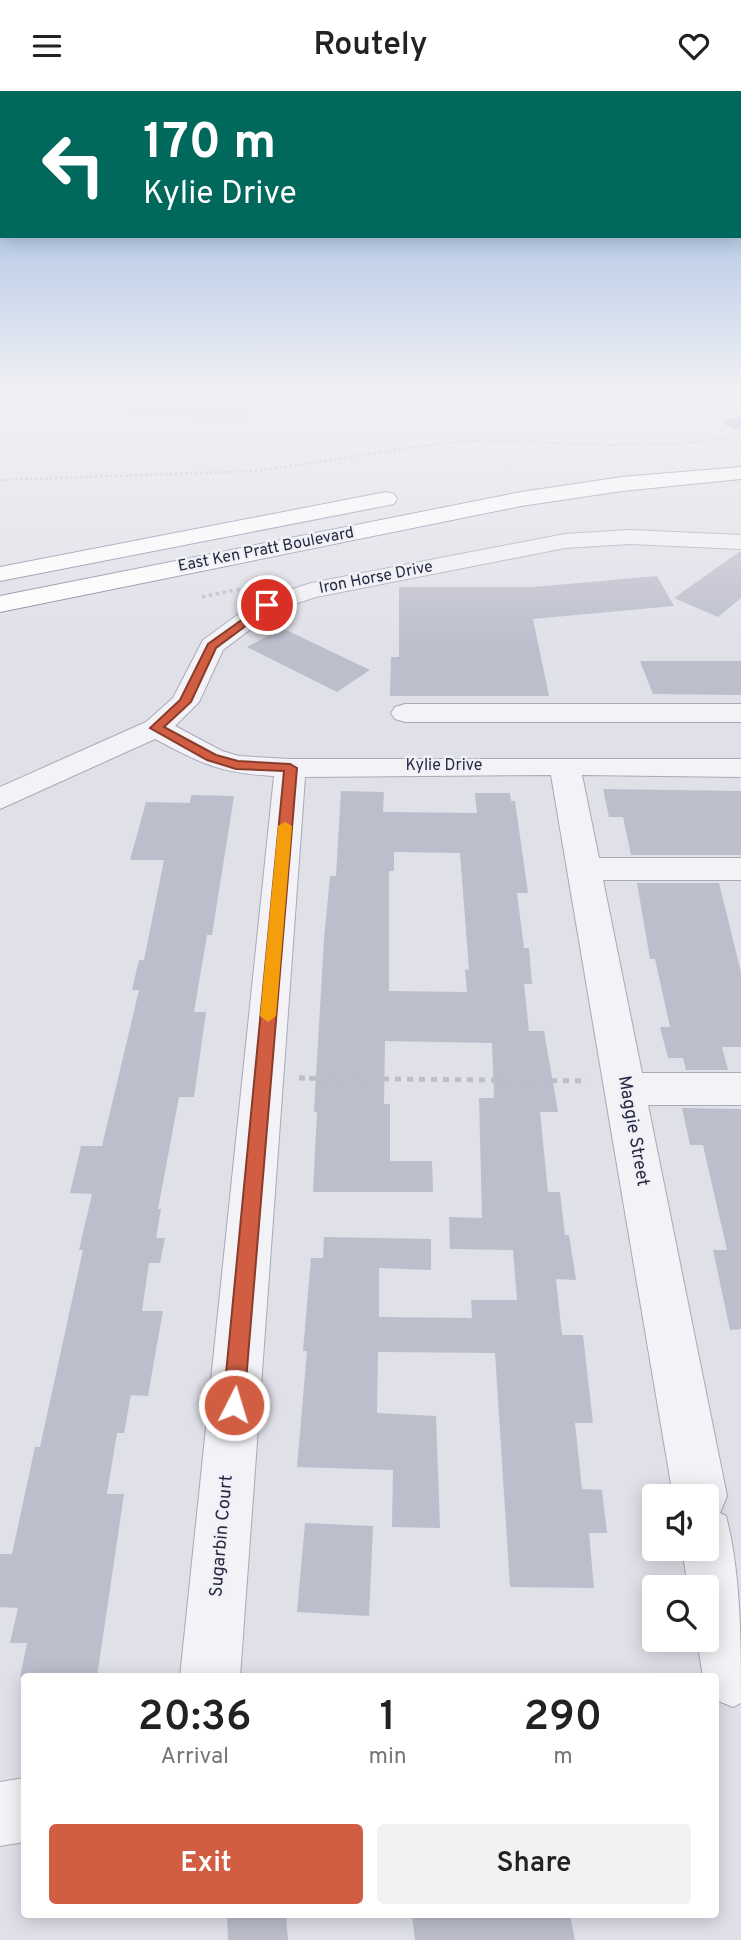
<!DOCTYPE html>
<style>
:root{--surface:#fff;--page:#f2f2f2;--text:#222;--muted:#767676;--accent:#d15d42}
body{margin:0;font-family:Overpass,sans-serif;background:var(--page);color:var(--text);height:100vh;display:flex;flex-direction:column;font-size:26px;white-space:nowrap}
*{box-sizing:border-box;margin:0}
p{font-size:23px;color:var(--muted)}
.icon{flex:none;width:38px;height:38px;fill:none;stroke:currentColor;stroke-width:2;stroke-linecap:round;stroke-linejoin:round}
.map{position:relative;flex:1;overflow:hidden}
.details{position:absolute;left:21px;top:1582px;width:698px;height:245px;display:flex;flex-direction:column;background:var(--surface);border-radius:7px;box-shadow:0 4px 18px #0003}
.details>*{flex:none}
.top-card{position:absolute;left:0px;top:0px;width:742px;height:147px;box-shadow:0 4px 18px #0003;background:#00695c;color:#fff;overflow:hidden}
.controls{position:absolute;left:642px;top:1393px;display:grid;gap:14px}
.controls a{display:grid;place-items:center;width:77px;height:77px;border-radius:7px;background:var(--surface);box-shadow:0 4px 18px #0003;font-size:35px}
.pin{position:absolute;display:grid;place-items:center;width:60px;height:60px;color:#fff;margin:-30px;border:4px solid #fff;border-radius:50%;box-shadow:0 2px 7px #0007}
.me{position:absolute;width:77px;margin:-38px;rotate:5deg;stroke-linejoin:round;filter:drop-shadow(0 0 5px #0008)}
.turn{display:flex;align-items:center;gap:24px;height:147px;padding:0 28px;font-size:32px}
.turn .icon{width:91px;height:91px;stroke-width:2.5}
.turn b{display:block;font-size:49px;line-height:60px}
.eta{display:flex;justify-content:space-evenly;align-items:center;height:119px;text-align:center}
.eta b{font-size:42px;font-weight:600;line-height:49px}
.button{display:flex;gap:14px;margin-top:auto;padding:14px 28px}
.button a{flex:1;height:80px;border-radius:7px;background:var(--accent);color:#fff;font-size:28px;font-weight:600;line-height:80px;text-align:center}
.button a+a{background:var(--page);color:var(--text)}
header{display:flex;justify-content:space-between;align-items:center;height:91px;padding:0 28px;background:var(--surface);font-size:32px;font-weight:600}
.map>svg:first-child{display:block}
.green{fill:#c1d3c2}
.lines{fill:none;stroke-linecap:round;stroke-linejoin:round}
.canal{fill:#9aa1ca;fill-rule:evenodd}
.building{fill:#bdbecc;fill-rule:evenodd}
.minor-casing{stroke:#a9a9b7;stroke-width:2}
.highway-casing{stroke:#8788a0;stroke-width:2}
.path-far3{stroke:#bebec8;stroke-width:2.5;stroke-dasharray:2.5 2.5;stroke-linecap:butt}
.path-far2{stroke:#bebec8;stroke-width:3.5;stroke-dasharray:3.5 3.5;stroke-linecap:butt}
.path-far1{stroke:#bebec8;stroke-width:4.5;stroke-dasharray:5 5;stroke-linecap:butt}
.path{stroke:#bebec8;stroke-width:5;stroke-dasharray:6 6;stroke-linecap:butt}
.minor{fill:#f3f3f7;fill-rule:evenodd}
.highway{fill:#fff;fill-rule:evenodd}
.route{fill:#d15d42;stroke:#883c2b;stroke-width:2}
.slow{fill:#f59e0b}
.labels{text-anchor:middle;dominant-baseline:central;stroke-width:5;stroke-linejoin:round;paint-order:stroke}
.far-street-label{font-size:16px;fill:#282941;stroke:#f0f0f7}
.street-label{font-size:18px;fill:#282941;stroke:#f0f0f7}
</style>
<header><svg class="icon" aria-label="menu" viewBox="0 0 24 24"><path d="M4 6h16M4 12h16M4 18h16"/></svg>Routely<svg class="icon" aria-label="heart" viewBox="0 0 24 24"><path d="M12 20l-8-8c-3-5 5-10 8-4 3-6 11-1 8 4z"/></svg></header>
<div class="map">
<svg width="741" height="1849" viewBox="0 0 741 1849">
<rect width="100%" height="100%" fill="#e0e0e9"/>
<!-- green -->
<path class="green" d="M 0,298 L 255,298 L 247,332 L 0,313 Z"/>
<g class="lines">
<!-- canal -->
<path class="canal" d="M 741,325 L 741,336 L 733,338 L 724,333 L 727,329 Z"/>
</g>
<!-- building -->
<path class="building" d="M 739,461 L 741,461 L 741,507 L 718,526 L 674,507 Z
M 657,485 L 674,515 L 533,528 L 549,605 L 390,605 L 391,566 L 399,566 L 399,496 L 533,496 Z
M 282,537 L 370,579 L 337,601 L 247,556 Z
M 640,570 L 741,570 L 741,604 L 653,603 Z
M 603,698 L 741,700 L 741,764 L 631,764 L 623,726 L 609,726 Z
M 341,700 L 384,701 L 383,721 L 477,722 L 475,702 L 510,702 L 511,710 L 515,710 L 528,802 L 517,802 L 524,857 L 529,857 L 532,893 L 524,893 L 529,940 L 544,940 L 558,1021 L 540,1021 L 548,1101 L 560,1101 L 565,1144 L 569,1144 L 576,1189 L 556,1188 L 562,1244 L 583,1244 L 593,1332 L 575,1332 L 582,1398 L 602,1399 L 607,1442 L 589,1442 L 594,1497 L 510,1496 L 495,1262 L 378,1261 L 377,1322 L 436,1325 L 440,1437 L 392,1436 L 393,1379 L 297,1376 L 307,1260 L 303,1260 L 311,1167 L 323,1167 L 324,1146 L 431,1148 L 431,1179 L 379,1177 L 379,1226 L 472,1227 L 471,1209 L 517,1209 L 513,1159 L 450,1158 L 449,1126 L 482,1127 L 479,1007 L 494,1007 L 492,952 L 385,950 L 384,1013 L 390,1013 L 390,1070 L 432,1070 L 433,1101 L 313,1101 L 317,1021 L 314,1021 L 324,848 L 330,785 L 336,785 ZM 394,761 L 460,762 L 469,879 L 465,878 L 467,901 L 389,900 L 389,780 L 394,780 Z
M 191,704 L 234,705 L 212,844 L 207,844 L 194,921 L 206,921 L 194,1006 L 179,1006 L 158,1118 L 161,1118 L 156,1147 L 165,1147 L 160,1172 L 149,1172 L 142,1220 L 163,1220 L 157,1253 L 148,1305 L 131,1304 L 124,1342 L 117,1342 L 107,1403 L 124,1403 L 97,1586 L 20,1586 L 27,1552 L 10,1552 L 18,1517 L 0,1516 L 0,1463 L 12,1463 L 35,1356 L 40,1356 L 83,1159 L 79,1159 L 92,1103 L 70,1102 L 81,1055 L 102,1055 L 139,899 L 132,899 L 139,869 L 144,869 L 164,769 L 130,769 L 146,711 L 190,712 Z
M 637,792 L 719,792 L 741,881 L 741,956 L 722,956 L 728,979 L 686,979 L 683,967 L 668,967 L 660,936 L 670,936 L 655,868 L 650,868 Z
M 682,1017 L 741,1018 L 741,1238 L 730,1239 L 713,1159 L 727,1159 L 703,1054 L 690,1054 Z
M 305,1432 L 373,1435 L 369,1525 L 297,1521 Z
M 227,1824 L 286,1824 L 288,1849 L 228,1849 Z
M 412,1824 L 570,1824 L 575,1849 L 415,1849 Z"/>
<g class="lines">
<defs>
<path id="minor" d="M 630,439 L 741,444 L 741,458 L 630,453 L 565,457 L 316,506 L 276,519 L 223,559 L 199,611 L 175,635 L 222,660 L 239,665 L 290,668 L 741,668 L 741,686 L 582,684 L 599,767 L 741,767 L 741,789 L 603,789 L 642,982 L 741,982 L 741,1014 L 648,1014 L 727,1405 L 720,1422 L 726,1425 C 741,1482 741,1551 741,1612 L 733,1616 L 716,1609 L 716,1586 L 703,1586 L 697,1549 L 707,1549 L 707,1496 L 688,1496 L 682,1458 L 707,1458 L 707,1405 L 673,1405 L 551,684 L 305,686 L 240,1586 L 180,1586 L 274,685 C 220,682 202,673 155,648 L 0,718 L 0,696 L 146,631 L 173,607 L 203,549 L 258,509 L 311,492 L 565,443 Z
M 405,613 L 741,613 L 741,631 L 405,631 L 395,628 L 391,622 L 395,616 Z
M 24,1687 L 24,1751 L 0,1755 L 0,1691 Z"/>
<path id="highway" d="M 741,376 L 741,388 L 622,400 L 521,415 L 0,521 L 0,505 L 521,401 L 622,386 Z
M 386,401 L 394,403 L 397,408 L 394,413 L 0,490 L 0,476 Z"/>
</defs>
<!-- minor casing -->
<use href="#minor" class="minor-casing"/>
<!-- highway casing -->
<use href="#highway" class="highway-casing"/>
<!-- path-far3 -->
<path class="path-far3" d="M 0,389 L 257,380 L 437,353 L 486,349 L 608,354 L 679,353 L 741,345"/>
<!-- path-far2 -->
<path class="path-far2" d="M 202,506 L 245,497"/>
<!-- path-far1 -->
<path class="path-far1" d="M 299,987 L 355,988"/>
<!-- path -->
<path class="path" d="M 299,987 L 587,990"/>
<!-- minor -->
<use href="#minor" class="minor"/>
<!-- highway -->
<use href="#highway" class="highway"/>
</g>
<!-- sky -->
<linearGradient id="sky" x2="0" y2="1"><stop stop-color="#89acdc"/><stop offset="0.54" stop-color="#f1f1f5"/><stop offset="1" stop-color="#f1f1f5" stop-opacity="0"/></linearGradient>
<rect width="741" height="557" fill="url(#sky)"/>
<!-- route -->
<path class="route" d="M 267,511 L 273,514 L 271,516 L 216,557 L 191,611 L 164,636 L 216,664 L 238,670 L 290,673 L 297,677 L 244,1314 L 241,1321 L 234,1324 L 226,1321 L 223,1314 L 284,680 L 236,678 L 207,669 L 150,637 L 180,609 L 208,553 Z"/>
<!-- slow -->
<path class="slow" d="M 285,731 L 292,735 L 276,925 L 268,931 L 260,925 L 278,735 Z"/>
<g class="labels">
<!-- far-street labels -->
<g class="far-street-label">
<text transform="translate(266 459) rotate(-11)">East Ken Pratt Boulevard</text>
<text transform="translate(376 487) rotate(-11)">Iron Horse Drive</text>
<text x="444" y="675">Kylie Drive</text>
</g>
<!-- street labels -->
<g class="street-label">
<text transform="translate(633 1040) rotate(80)">Maggie Street</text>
<text transform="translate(222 1445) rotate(-85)">Sugarbin Court</text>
</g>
</g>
</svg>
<div class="controls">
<a><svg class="icon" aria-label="sound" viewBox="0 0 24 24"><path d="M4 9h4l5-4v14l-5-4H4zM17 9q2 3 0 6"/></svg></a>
<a><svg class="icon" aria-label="search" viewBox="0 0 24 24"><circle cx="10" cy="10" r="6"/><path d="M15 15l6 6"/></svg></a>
</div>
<div class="pin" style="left:267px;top:514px;background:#d93025"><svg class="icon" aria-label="arrive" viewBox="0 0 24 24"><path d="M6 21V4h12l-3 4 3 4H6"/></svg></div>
<svg class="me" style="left:234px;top:1314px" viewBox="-20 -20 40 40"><circle r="17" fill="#d15d42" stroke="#fff" stroke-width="3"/><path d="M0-11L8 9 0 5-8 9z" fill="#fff"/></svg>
<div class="top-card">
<div class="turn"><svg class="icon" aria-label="left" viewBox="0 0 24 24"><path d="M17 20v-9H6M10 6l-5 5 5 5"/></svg><div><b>170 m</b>Kylie Drive</div></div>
</div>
<section class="details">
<div class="eta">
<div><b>20:36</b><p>Arrival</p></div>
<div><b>1</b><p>min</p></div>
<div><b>290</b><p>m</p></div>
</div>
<div class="button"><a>Exit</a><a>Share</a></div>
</section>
</div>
